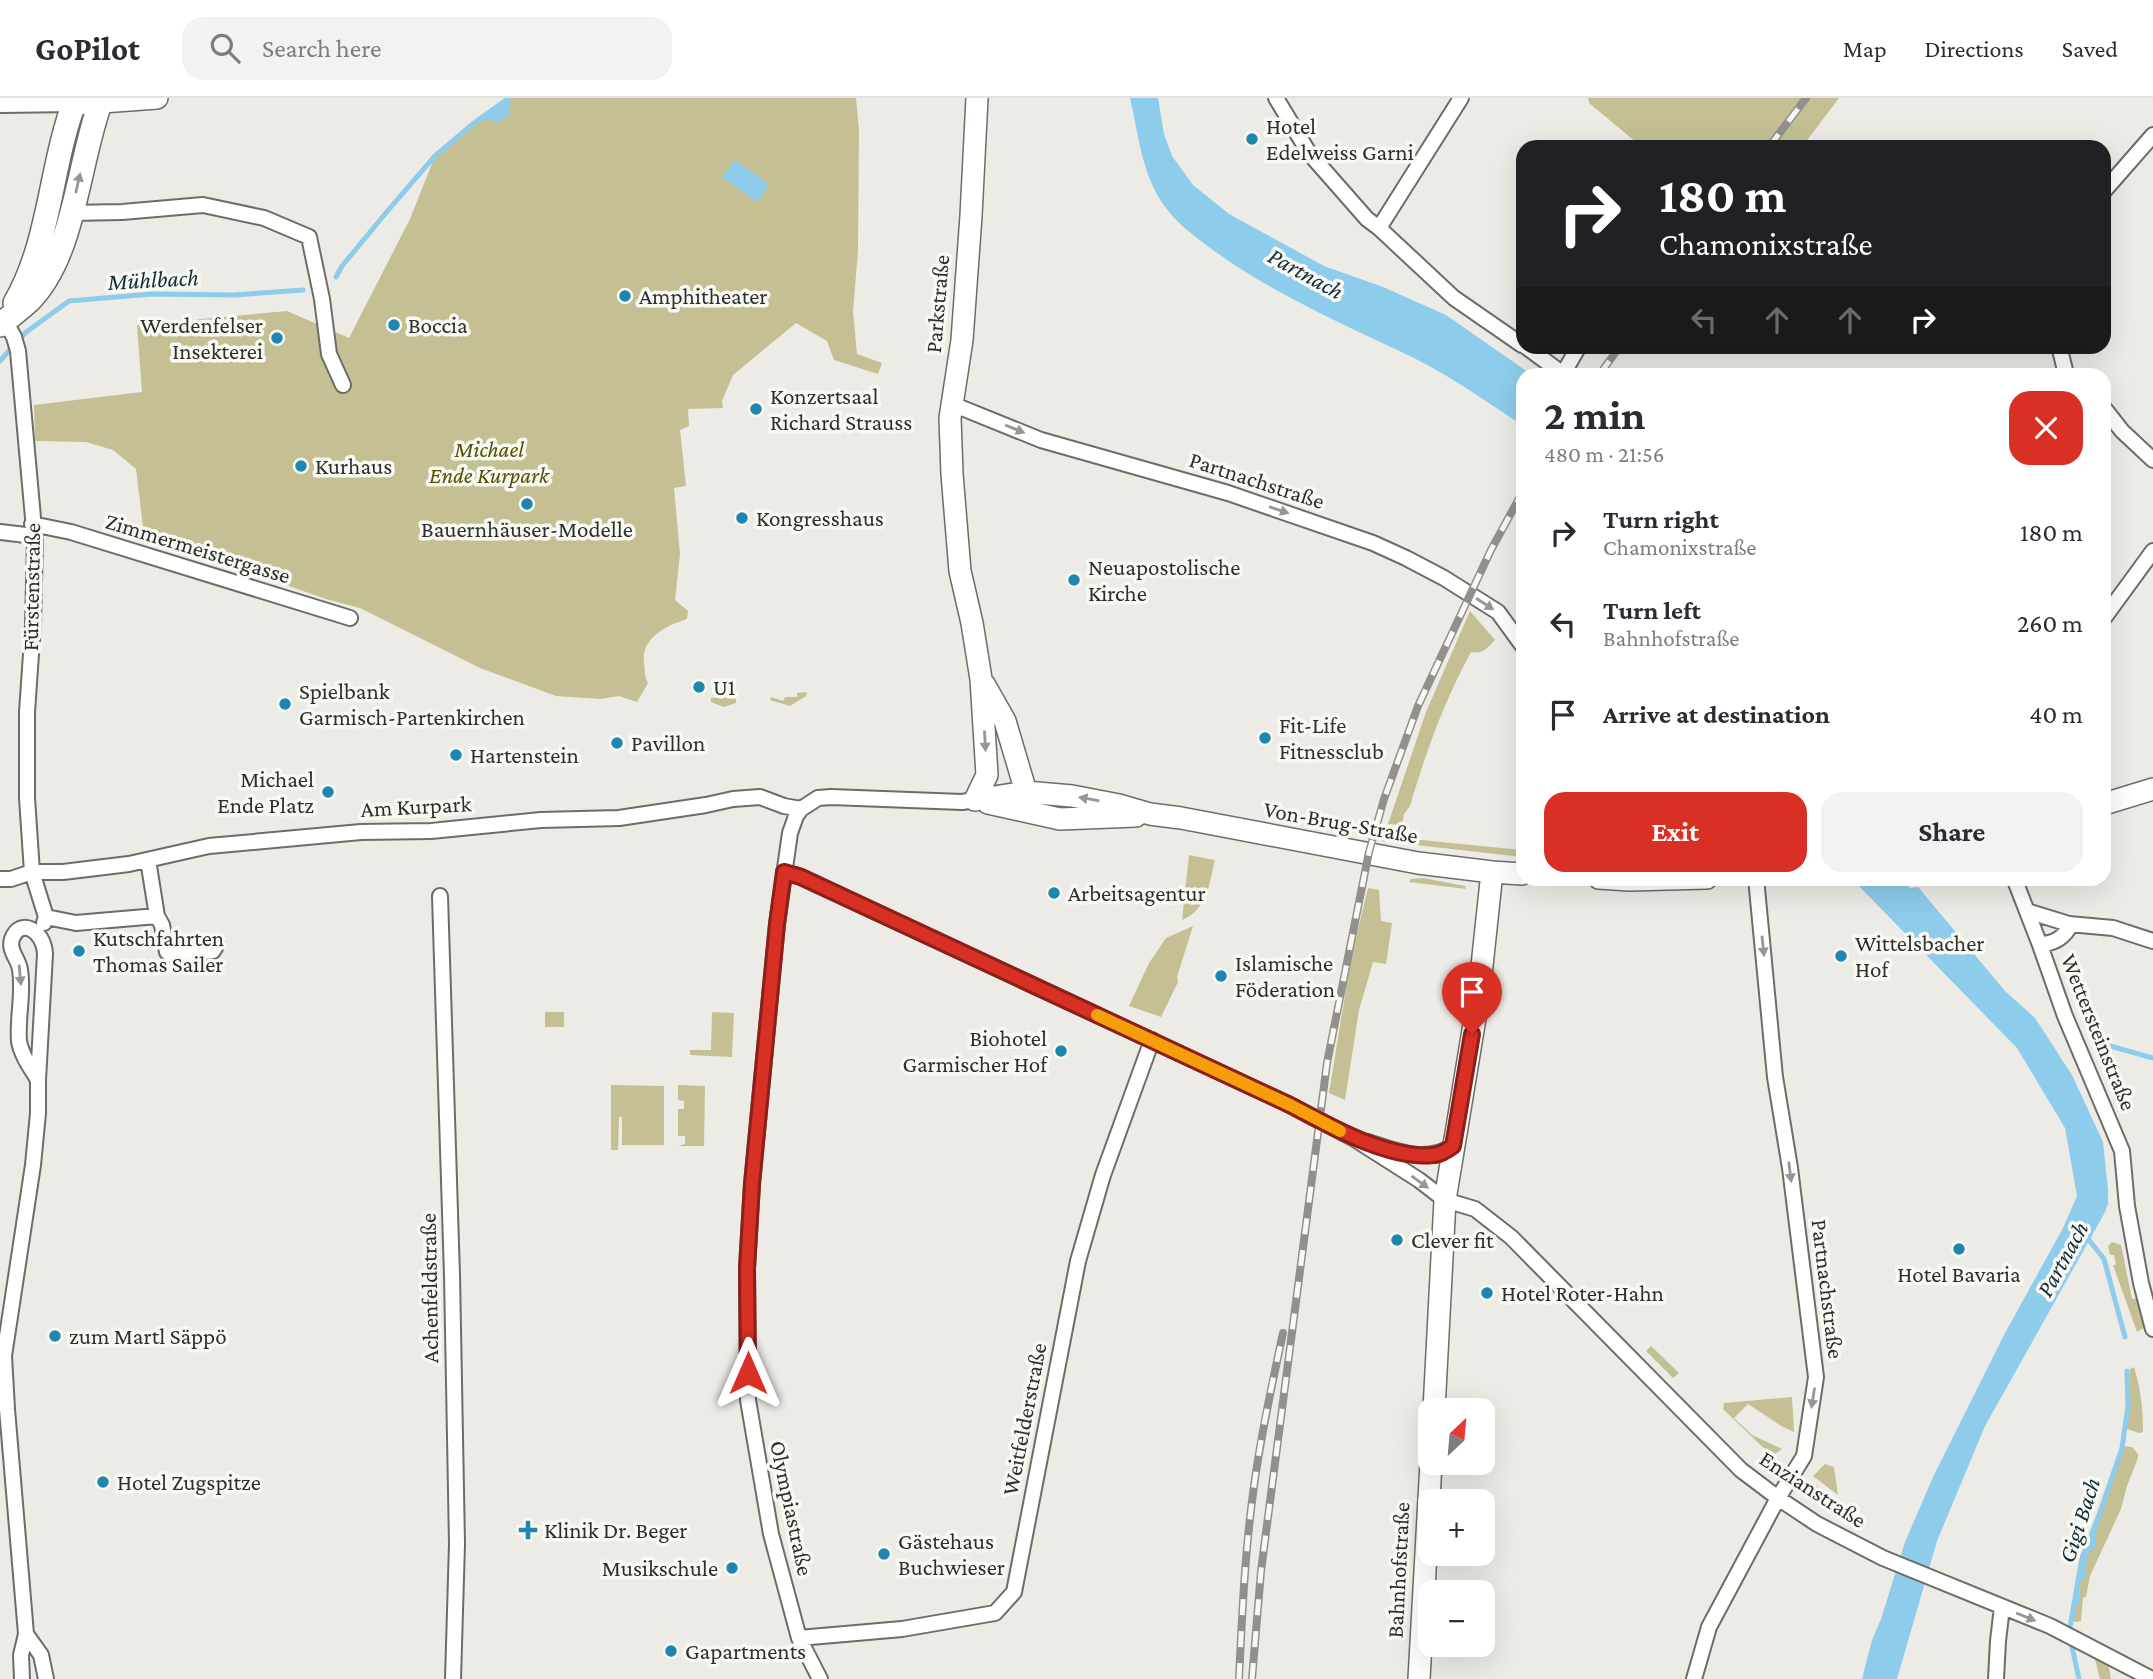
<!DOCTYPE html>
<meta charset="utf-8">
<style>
:root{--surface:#fff;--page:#f2f2f3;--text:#2b2b33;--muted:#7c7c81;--line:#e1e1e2;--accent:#d93025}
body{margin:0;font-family:"Crimson Pro",serif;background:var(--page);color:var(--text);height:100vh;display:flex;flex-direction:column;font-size:26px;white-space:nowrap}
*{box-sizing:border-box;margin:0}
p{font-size:23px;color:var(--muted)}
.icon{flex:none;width:38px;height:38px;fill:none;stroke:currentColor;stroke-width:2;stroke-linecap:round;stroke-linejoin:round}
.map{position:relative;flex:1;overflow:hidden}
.side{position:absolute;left:1516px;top:270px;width:595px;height:518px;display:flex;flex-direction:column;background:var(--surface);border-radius:21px;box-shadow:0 7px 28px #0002}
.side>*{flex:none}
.hud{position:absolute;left:1516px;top:42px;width:595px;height:214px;border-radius:21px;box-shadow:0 7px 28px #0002;background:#202124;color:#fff;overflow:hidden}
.needle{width:46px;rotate:26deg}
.buttons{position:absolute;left:1418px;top:1300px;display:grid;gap:14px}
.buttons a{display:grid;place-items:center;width:77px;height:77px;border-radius:14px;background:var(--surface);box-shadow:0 7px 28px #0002;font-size:35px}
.pin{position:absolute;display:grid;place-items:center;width:60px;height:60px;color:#fff;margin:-72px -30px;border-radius:50% 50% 50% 0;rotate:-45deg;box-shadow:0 0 7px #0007}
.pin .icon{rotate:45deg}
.me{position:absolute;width:77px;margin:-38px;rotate:0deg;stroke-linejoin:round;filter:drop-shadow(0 0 5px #0008)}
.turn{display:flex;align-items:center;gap:24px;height:147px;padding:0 28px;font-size:32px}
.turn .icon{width:91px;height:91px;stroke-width:2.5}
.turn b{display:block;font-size:49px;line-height:60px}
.lanes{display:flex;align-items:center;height:66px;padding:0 28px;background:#0003;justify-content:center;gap:35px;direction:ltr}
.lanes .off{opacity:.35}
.round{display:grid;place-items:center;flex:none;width:74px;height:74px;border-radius:21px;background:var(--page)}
.head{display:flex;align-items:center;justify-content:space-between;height:119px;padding:0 28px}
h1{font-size:42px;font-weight:700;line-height:52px}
.primary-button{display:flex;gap:14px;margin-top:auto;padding:14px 28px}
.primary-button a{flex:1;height:80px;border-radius:21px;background:var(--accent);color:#fff;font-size:28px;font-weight:700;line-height:80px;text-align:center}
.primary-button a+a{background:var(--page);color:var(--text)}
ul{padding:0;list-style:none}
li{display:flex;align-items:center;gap:21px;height:91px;padding:0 28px}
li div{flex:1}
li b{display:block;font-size:26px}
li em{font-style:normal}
header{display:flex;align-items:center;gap:42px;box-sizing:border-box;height:98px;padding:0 35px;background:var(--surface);border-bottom:2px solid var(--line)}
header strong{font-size:33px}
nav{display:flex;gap:38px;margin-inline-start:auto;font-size:24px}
.search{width:490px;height:63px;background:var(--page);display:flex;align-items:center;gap:18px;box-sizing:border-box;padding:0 24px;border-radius:21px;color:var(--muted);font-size:26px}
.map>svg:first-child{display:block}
.green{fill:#c4c094}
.water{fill:#8dcceb}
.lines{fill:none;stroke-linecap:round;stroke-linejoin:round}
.stream{stroke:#8dcceb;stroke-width:5}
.street-casing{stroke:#6d6d68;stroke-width:18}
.secondary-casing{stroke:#6d6d68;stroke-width:24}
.primary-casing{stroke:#6d6d68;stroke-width:26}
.street{stroke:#fff;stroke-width:14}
.secondary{stroke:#fff;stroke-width:21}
.primary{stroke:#fff;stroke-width:23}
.rail-casing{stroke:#91908d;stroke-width:8}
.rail{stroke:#f9f9f3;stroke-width:5;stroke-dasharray:16;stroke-linecap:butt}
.oneway{fill:#969696}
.route-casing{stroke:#8d1f18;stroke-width:18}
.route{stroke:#d93025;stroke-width:12}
.slow{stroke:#f59e0b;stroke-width:12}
.poi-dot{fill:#1f87af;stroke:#f9f9f3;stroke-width:2.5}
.labels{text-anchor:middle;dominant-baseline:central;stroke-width:7;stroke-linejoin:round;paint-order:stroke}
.poi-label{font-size:23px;fill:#2e2e2c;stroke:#f9f9f3;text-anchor:start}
.street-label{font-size:23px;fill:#2e2e2c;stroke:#f9f9f3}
.park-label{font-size:23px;font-style:italic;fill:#564f06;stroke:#f9f9f3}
.water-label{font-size:24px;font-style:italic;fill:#0f2d3b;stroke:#f9f9f3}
</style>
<header>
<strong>GoPilot</strong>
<div class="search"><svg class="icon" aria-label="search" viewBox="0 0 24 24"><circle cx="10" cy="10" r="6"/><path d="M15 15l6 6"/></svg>Search here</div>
<nav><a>Map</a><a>Directions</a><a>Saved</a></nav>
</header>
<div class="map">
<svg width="2153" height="1581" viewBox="0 0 2153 1581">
<rect width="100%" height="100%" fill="#ecebe6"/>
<!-- green -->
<path class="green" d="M 509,0 L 856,0 L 859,32 L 858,153 L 853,213 L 857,256 L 882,265 L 878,276 L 834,262 L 827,243 L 796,225 L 733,277 L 722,303 L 723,310 L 688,311 L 689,328 L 680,332 L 686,388 L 674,390 L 680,456 L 675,502 L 688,513 L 687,521 C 667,527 641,540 644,564 C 645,572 644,577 648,585 L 637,604 L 619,598 L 601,601 L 556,598 L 480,570 L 360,510 L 326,501 L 144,437 L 136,371 L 113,352 L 86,344 L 35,343 L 34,307 L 142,294 L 137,227 L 287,213 L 349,240 L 410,121 L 435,58 L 474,25 Z
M 1588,0 L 1839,0 L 1802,49 L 1642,49 L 1589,5 Z
M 1470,513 L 1495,542 C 1486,551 1484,556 1471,554 C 1443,606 1427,651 1410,708 L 1404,716 L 1402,727 L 1388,726 L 1426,614 Z
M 807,594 L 806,598 L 790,608 L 770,602 L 771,599 L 783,603 L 785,599 L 797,599 L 797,595 Z
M 736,598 L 736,605 L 724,609 L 711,604 L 711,600 Z
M 1385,734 L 1401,740 L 1522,752 L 1522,759 L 1381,743 Z
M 1189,757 L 1215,762 C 1209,786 1208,811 1182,822 Z
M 1423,780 L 1465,788 L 1466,791 L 1409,784 L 1411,781 Z
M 1368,790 L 1379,792 L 1381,823 L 1392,825 L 1386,866 L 1373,864 L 1359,912 L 1345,1002 L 1329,995 L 1351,860 Z
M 1193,828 L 1177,879 L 1178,884 L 1161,919 L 1129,908 L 1149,865 L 1166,840 Z
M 545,914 L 564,914 L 564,929 L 545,929 Z
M 712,914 L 734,915 L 732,959 L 690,957 L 690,952 L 711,952 Z
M 611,987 L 664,988 L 664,1047 L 622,1047 L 622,1019 L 619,1019 L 618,1052 L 611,1052 Z
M 678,987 L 705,988 L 704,1048 L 678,1048 L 685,1046 L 685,1038 L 678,1038 L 678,1011 L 684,1011 L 684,1003 L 678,1002 Z
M 2112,1144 L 2121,1147 L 2132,1201 L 2138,1200 L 2145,1229 L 2137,1234 L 2113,1167 L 2116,1167 L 2114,1157 L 2110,1157 L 2108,1148 Z
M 1651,1248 L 1679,1275 L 1673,1280 L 1646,1253 Z
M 2134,1269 C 2141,1291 2143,1312 2143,1334 L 2139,1335 L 2127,1331 L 2130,1271 Z
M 1792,1299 L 1794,1334 L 1783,1329 L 1748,1306 L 1734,1320 L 1752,1337 L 1782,1351 L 1772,1358 L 1723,1311 L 1724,1305 Z
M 2122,1348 L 2132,1349 L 2138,1356 L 2138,1360 L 2127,1388 L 2121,1411 L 2090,1478 L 2086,1499 L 2083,1499 L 2081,1523 L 2075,1524 L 2071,1522 L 2073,1510 L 2079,1504 L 2080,1483 L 2085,1470 L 2086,1460 L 2105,1396 Z
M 1825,1366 L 1834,1369 L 1838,1397 L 1813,1378 Z
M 1810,1383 C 1819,1389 1828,1394 1823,1406 L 1815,1406 C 1810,1399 1807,1394 1807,1384 Z
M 2095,1561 L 2108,1565 L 2111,1581 L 2100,1581 Z"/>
<!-- water -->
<path class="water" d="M 1130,0 L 1158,0 L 1164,36 L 1172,58 L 1193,87 L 1229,116 L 1324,168 L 1383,189 L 1446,217 L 1525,272 L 1530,276 L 1522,276 L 1522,327 C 1487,304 1452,279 1414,260 C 1345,227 1275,197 1213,152 C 1194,138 1176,125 1163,106 C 1142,76 1138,35 1130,0 Z
M 507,1 L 510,5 L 510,16 L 496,25 L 489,21 L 474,25 Z
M 735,62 L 769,87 L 757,104 L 722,79 Z
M 1852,781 L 1902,781 L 1910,790 L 1918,789 L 2005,893 L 2035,920 L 2072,977 L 2103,1044 L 2108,1092 L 2108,1106 L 2104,1116 L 1985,1328 L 1937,1443 L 1897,1581 L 1862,1581 L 1872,1542 L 1881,1521 L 1905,1444 L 1934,1377 L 2004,1237 L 2063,1130 L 2077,1098 L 2065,1030 L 2017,950 Z
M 2098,1420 L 2095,1448 L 2086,1460 C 2088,1466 2085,1473 2085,1480 L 2080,1484 L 2079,1504 L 2073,1510 L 2082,1461 Z"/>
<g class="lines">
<!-- stream -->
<path class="stream" d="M 336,179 L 342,168 L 390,110 L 435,58 L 474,25 L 509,0
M 18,243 L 25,235 L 69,203 L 152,196 L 234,197 L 303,192
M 0,263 L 13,248
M 2096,944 L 2153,960
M 2088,1134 L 2089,1142 L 2104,1161 L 2125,1239
M 2079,1581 L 2069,1535 L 2082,1460 L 2098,1420 L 2122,1350 L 2128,1308 L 2127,1273"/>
<defs>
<path id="street" d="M 1276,0 L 1309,55 L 1367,121 L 1379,130 L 1454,200 L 1522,247
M 0,7 L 74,6
M 2104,93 L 2153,37
M 71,115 L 122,114 L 203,107 L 264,120 L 309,139 L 322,201 L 329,256 L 343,287
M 1379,130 L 1461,0
M 5,223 L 14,239 L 18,253 L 35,442 L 33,527 L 27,614 L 27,700 L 32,774 L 63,774 L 129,766 L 209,748 L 361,734 L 431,733 L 541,722 L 619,720 L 706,707 L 733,701 L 760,699 L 784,708 L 801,711
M 1525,248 L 1563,276
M 2059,248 L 2066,276
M 1563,276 L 1579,248
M 952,306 L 1041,342 L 1228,395 L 1373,445 L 1406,460 L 1444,480 L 1498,514 L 1522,547
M 2104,310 L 2122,333 L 2153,362
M 32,426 L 71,434 L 350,520
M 0,434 L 34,438
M 2104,520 L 2153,453
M 784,773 L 801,779 L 1290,1007 L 1353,1040 L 1419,1082 L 1445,1102 L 1475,1111 L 1511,1139 L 1741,1372 L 1778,1400 L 1817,1426 L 1883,1460 L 2050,1528 L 2152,1581
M 2014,780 L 2040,847 L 2065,918 L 2122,1053 L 2127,1108 L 2141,1185 L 2153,1231
M 0,781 L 11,781 L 32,774 L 46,819 L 44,825
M 440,798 L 452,1177 L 457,1446 L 453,1581
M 2027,813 L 2069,826 L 2113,830 L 2153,843
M 157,818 L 162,827 L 167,854 L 173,857 L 213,853 L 217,846
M 46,819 L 76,825 L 157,818 L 148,762
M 2040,846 C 2054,846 2065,839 2071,826
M 1368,1044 C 1396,1053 1426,1066 1453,1048
M 26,1536 L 41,1557 L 46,1581
M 799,1540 L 902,1531 L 995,1515 L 1014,1494 L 1078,1163 L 1103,1077 L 1152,942
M 22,1581 L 21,1557 L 26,1536 L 7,1311 L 4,1258 L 33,1067 L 38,1015 L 38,982 L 45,856 C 44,832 20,819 12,841 C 8,853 19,861 20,872 C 24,895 17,920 19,943 C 21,957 31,970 38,982
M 820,1581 L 799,1540 L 771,1436 L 748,1302 L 747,1170 L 752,1086 L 777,826 L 790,735 L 796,718 L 801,711 L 818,700 L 831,699 L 962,704 L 975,702
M 1694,1581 L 1709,1529 L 1778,1400 L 1804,1358 L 1816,1279 L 1790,1070 L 1775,979 L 1756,780
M 1996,1581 L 1998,1543 L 2002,1509"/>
<path id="secondary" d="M 74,6 L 157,0
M 984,586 L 1005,623 L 1026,694
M 975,702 L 987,677 L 981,581 L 972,525 L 960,473 L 952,376 L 950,320 L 962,242 L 971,118 L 977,0
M 975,702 L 1026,694 L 1072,698 L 1119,707 L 1150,716 L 1181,720 L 1418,765 L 1492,774 L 1522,776
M 988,705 L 1060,721 L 1136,718
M 2104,706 L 2153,691
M 1599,780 L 1629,782 L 1707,780
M 1434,1312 L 1445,1102 L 1479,896 L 1492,774
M 1419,1581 L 1431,1365"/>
<path id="primary" d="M 15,205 C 51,143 50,66 76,0
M 0,227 C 10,219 20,211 29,203 C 76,156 78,61 102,0"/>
</defs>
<!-- street casing -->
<use href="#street" class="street-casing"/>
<!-- secondary casing -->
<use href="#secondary" class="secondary-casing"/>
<!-- primary casing -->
<use href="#primary" class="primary-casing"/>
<!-- street -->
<use href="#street" class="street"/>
<!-- secondary -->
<use href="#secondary" class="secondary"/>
<!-- primary -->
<use href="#primary" class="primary"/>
<defs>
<path id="rail" d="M 1769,49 L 1806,0
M 1600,276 L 1620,248
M 1239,1581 C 1242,1517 1245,1452 1254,1388 C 1261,1336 1272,1286 1283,1235
M 1252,1581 L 1261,1473 L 1327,965 L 1369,754 L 1384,701 L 1418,608 L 1491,452 L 1522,395"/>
</defs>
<!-- rail casing -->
<use href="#rail" class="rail-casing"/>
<!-- rail -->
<use href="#rail" class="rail"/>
</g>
<!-- one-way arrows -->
<defs><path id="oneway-solid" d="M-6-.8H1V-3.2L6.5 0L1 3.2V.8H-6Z" transform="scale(1.75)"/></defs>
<g class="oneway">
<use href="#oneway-solid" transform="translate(78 85) rotate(-77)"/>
<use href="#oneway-solid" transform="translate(1015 331) rotate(22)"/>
<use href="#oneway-solid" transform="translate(1279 412) rotate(19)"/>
<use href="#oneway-solid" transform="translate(1485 506) rotate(33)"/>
<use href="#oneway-solid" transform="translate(985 643) rotate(87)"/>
<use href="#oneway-solid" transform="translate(1089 701) rotate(-170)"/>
<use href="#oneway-solid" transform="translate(1763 848) rotate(84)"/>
<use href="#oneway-solid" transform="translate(20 877) rotate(85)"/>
<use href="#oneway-solid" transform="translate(1790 1074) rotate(83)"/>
<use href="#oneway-solid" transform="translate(1420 1084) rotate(36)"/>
<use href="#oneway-solid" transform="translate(1813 1300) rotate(99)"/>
<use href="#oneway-solid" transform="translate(2026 1519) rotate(22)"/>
</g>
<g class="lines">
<defs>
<path id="route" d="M 748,1275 L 747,1170 L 752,1086 L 777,826 L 784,774 L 801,779 L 1290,1007 C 1328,1027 1389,1062 1433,1057 C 1440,1057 1447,1052 1453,1048 L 1472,936"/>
</defs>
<!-- route casing -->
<use href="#route" class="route-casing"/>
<!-- route -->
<use href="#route" class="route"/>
<!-- slow -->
<path class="slow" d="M 1097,917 L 1290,1007 L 1340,1033"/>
</g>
<!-- markers -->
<g class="poi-dot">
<circle cx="1252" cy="41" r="7"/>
<circle cx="625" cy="198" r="7"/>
<circle cx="394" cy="227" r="7"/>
<circle cx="277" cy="240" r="7"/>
<circle cx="756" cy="311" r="7"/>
<circle cx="301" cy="368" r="7"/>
<circle cx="527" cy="406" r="7"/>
<circle cx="742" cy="420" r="7"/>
<circle cx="1074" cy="482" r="7"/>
<circle cx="699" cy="589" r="7"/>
<circle cx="285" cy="606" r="7"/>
<circle cx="1265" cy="640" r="7"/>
<circle cx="617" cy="645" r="7"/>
<circle cx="456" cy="657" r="7"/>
<circle cx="328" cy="694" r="7"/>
<circle cx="1054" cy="795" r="7"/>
<circle cx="79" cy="853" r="7"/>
<circle cx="1841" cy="858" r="7"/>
<circle cx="1221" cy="878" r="7"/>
<circle cx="1061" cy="953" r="7"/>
<circle cx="1397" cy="1142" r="7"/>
<circle cx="1959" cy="1151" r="7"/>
<circle cx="1487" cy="1195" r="7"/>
<circle cx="55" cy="1238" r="7"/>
<circle cx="103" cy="1384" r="7"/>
<path d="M524.5 1421.5h7v7h7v7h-7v7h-7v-7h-7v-7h7z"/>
<circle cx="884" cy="1456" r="7"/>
<circle cx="732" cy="1470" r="7"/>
<circle cx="671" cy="1553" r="7"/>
</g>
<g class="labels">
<!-- poi labels -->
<g class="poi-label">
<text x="1266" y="28">Hotel<tspan x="1266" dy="26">Edelweiss Garni</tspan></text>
<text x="639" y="198">Amphitheater</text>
<text x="263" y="227" text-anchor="end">Werdenfelser<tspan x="263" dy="26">Insekterei</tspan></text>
<text x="408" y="227">Boccia</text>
<text x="770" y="298">Konzertsaal<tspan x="770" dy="26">Richard Strauss</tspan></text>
<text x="315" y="368">Kurhaus</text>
<text x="756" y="420">Kongresshaus</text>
<text x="527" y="431" text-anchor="middle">Bauernhäuser-Modelle</text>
<text x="1088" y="469">Neuapostolische<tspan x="1088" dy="26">Kirche</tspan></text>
<text x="713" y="589">U1</text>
<text x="299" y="593">Spielbank<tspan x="299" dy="26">Garmisch-Partenkirchen</tspan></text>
<text x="1279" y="627">Fit-Life<tspan x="1279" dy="26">Fitnessclub</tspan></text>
<text x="631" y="645">Pavillon</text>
<text x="470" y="657">Hartenstein</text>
<text x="314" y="681" text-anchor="end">Michael<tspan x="314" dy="26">Ende Platz</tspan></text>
<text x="1068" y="795">Arbeitsagentur</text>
<text x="93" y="840">Kutschfahrten<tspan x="93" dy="26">Thomas Sailer</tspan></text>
<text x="1855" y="845">Wittelsbacher<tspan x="1855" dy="26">Hof</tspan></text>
<text x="1235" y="865">Islamische<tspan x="1235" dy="26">Föderation</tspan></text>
<text x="1047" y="940" text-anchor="end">Biohotel<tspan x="1047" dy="26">Garmischer Hof</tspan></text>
<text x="1411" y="1142">Clever fit</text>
<text x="1959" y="1176" text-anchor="middle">Hotel Bavaria</text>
<text x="1501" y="1195">Hotel Roter-Hahn</text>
<text x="69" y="1238">zum Martl Säppö</text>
<text x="117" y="1384">Hotel Zugspitze</text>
<text x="544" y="1432">Klinik Dr. Beger</text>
<text x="898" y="1443">Gästehaus<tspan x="898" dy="26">Buchwieser</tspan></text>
<text x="718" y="1470" text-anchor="end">Musikschule</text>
<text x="685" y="1553">Gapartments</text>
</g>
<!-- street labels -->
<g class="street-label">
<text transform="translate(937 206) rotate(-85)">Parkstraße</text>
<text transform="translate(1257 382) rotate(18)">Partnachstraße</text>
<text transform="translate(198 450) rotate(17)">Zimmermeistergasse</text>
<text transform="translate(31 489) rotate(-89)">Fürstenstraße</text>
<text transform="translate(416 708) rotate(-3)">Am Kurpark</text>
<text transform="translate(1341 724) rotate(10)">Von-Brug-Straße</text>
<text transform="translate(2099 934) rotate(68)">Wettersteinstraße</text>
<text transform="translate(429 1190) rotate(-91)">Achenfeldstraße</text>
<text transform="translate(1828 1191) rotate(83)">Partnachstraße</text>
<text transform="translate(1024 1321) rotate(-79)">Weitfelderstraße</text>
<text transform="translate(1813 1391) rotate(33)">Enzianstraße</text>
<text transform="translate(792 1410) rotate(78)">Olympiastraße</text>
<text transform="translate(1398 1472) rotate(-87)">Bahnhofstraße</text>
</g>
<!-- park labels -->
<g class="park-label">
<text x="489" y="351">Michael<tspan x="489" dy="26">Ende Kurpark</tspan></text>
</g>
<!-- water labels -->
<g class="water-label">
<text transform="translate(1306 175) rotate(29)">Partnach</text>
<text transform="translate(153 181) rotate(-3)">Mühlbach</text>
<text transform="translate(2062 1161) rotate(-61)">Partnach</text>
<text transform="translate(2079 1422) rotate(-72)">Gigi Bach</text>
</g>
</g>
</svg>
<div class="buttons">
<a><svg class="needle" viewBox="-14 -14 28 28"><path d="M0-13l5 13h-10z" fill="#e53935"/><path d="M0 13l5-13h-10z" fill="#7c7c81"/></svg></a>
<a>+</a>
<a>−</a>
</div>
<div class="pin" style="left:1472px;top:936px;background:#d93025"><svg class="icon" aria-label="arrive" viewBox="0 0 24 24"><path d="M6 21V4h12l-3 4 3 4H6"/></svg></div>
<svg class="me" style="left:748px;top:1275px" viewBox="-20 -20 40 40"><path d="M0-17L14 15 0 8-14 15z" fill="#d93025" stroke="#fff" stroke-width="4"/></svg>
<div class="hud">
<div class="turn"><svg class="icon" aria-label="right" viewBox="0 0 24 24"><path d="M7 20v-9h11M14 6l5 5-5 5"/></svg><div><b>180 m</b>Chamonixstraße</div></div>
<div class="lanes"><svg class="icon off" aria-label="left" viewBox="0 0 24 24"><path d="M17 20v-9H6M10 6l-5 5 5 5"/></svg><svg class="icon off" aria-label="ahead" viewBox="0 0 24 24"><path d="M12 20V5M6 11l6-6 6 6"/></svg><svg class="icon off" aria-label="ahead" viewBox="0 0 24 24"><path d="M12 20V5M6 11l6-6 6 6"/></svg><svg class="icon" aria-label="right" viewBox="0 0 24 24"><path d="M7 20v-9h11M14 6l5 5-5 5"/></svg></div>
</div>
<section class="side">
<div class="head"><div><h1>2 min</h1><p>480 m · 21:56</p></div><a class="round" style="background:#d93025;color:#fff"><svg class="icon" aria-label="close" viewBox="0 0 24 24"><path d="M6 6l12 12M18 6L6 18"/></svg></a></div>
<ul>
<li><svg class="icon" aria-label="right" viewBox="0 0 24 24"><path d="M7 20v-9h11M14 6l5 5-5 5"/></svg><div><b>Turn right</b><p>Chamonixstraße</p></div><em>180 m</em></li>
<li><svg class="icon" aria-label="left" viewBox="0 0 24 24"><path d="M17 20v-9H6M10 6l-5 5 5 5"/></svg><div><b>Turn left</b><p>Bahnhofstraße</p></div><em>260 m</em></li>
<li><svg class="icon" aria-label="arrive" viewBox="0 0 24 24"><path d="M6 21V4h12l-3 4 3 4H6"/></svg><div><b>Arrive at destination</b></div><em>40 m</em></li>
</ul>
<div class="primary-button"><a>Exit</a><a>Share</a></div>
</section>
</div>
